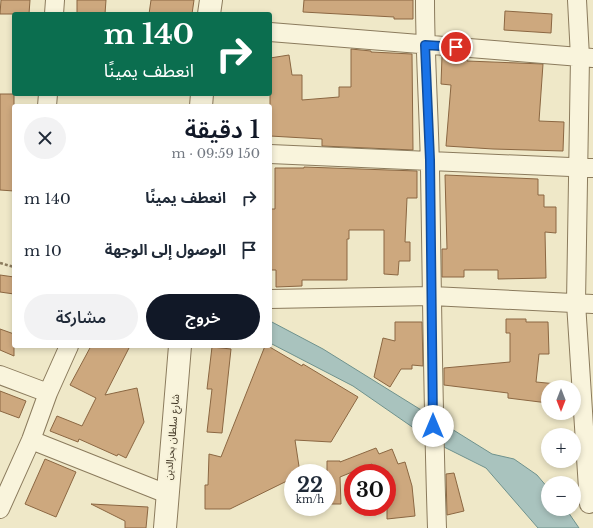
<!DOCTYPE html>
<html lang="ar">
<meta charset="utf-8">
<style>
:root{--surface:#fff;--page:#f2f2f3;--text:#1f2937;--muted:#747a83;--accent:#111827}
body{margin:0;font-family:"Libre Baskerville","Noto Sans Arabic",serif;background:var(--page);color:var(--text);direction:rtl;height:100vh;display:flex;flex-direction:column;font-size:15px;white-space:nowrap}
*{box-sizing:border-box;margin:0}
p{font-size:13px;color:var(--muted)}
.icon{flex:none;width:22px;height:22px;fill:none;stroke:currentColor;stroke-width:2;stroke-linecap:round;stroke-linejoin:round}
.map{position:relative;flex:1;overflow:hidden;direction:ltr}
.side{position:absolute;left:12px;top:104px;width:260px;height:244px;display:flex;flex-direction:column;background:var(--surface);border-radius:4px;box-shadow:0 2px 6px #0003;direction:rtl}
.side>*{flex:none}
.guide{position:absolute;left:12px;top:12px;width:260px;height:84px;border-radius:4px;box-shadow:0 2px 6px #0003;direction:rtl;background:#0b6e4f;color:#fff;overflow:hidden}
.needle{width:26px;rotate:180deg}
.fabs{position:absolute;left:541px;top:380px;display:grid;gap:8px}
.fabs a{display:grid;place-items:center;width:40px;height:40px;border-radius:50%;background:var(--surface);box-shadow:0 2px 6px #0003;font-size:20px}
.speed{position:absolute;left:284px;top:464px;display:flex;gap:8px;font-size:20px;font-weight:700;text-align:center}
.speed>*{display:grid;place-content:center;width:52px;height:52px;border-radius:50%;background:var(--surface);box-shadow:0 2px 6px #0003;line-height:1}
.speed small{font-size:10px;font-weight:400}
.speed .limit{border:6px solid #d22;background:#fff;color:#111}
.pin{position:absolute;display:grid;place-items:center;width:34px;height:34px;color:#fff;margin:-17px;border:2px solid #fff;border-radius:50%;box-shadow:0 1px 4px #0007}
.me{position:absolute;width:44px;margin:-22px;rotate:0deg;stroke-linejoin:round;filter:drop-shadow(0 0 3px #0008)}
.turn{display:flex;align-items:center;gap:14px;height:84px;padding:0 12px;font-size:18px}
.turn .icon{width:52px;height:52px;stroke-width:2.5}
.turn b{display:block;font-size:28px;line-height:34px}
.round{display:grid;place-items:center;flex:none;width:42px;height:42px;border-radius:21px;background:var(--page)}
.head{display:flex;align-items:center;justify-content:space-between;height:68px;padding:0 12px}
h1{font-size:24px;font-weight:600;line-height:30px;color:var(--accent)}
.cta{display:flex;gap:8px;margin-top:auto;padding:8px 12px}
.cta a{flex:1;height:46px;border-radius:24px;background:var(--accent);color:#fff;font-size:16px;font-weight:600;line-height:46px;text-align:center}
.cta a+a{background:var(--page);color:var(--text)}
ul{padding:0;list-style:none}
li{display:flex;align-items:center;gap:12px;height:52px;padding:0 12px}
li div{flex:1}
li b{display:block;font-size:15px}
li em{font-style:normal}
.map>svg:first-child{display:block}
.water{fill:#a9c3be;stroke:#6f928d}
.building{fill:#cda87e;stroke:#8b6742}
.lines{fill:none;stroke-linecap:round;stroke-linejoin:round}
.minor-casing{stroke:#8b7b5d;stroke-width:20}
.tertiary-casing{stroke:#8b7b5d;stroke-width:24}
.path{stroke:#8b7b5d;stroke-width:2.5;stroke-dasharray:3 2;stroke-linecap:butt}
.minor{stroke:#f9f4dc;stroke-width:18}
.tertiary{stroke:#f9f4dc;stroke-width:22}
.route-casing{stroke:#114b97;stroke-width:10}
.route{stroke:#1a73e8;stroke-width:7}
.labels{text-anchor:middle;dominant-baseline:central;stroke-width:3.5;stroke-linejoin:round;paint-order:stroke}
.street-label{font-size:10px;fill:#3c3120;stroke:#f6f1d8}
</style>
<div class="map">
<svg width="593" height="528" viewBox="0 0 593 528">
<rect width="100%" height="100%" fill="#efe8c8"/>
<!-- water -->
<path class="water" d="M 270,321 L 323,349 L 492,454 L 514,459 L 537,475 L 548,488 L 548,509 L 566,509 L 579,528 L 538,528 L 486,468 L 434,442 L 353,386 L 270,343 Z"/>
<!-- building -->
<path class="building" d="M 1,0 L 30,0 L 29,14 L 0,14 Z
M 77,0 L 106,0 L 105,14 L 77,14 Z
M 151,0 L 194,0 L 192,14 L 149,14 Z
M 304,0 L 413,0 L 413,19 L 394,19 L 394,17 L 303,12 Z
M 505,11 L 552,14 L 551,33 L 504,30 Z
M 351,49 L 371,51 L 371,52 L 412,54 L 413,150 L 322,146 L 322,139 L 270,136 L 270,58 L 289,55 L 292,75 L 302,75 L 302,100 L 339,97 L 339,87 L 351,87 Z
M 442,56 L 467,58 L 467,61 L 543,64 L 539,121 L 564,122 L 563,151 L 493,149 L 446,146 L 451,85 L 441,84 Z
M 0,94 L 14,94 L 14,191 L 0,190 Z
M 304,167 L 417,171 L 417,198 L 407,198 L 405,242 L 410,242 L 410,261 L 399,261 L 398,275 L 384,274 L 384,230 L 349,230 L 349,239 L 347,239 L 347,280 L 302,280 L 302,286 L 276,287 L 276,270 L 270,270 L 270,209 L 275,209 L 275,168 L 304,168 Z
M 445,175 L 538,179 L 538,195 L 544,195 L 544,207 L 556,207 L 556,233 L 545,232 L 546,278 L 498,279 L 498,270 L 464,270 L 464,277 L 442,277 L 442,249 L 447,249 Z
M 0,275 L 14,277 L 14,294 L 0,292 Z
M 506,319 L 526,319 L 526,322 L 548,322 L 549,354 L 539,354 L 536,382 L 557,384 L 557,387 L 548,387 L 548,403 L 508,398 L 508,393 L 444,385 L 444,368 L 510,362 L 510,333 L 506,333 Z
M 395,322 L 422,322 L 423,366 L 412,365 L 412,369 L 401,369 L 390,387 L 374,377 L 383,338 L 395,341 Z
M 0,329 L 14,334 L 14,356 L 0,350 Z
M 91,346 L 130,346 L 105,395 L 137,388 L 144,422 L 126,458 L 118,454 L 117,456 L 79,439 L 78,442 L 50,431 L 57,416 L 82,426 L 96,398 L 70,385 Z
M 265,346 L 268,346 L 302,366 L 303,364 L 358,397 L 331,442 L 295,440 L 300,473 L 293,473 L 293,478 L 230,509 L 205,509 L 205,485 L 208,485 L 209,454 L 221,457 Z
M 212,347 L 231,349 L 222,433 L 207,432 L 212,389 L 207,389 Z
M 0,391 L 26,401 L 19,418 L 0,411 Z
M 376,448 L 379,454 L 392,449 L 398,464 L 405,462 L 412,486 L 415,516 L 387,519 L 387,473 L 376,473 L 372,464 L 340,477 L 341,504 L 327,504 L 327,461 L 340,461 L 340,462 Z
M 45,459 L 76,472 L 56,517 L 25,504 Z
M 454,473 L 464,511 L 447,515 L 446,474 Z
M 91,504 L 148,507 L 146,528 L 125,528 L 125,521 Z"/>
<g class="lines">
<defs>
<path id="minor" d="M 425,0 C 425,56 429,113 430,169 C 432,289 433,408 437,528
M 577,0 L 580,57 L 576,303 L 589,504
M 54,14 L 55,0
M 270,32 L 593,58
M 47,106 L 48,94
M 270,154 L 593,168
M 270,299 L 432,296 L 593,304
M 0,375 L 48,393 L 69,346
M 31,440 L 167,494
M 0,509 L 31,440 L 48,393"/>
<path id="tertiary" d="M 209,14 L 211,0
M 201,106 L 202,94
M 165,528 L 180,346"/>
</defs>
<!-- minor casing -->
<use href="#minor" class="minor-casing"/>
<!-- tertiary casing -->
<use href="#tertiary" class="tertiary-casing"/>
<!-- path -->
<path class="path" d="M 0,263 L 14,267"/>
<!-- minor -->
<use href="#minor" class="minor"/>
<!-- tertiary -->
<use href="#tertiary" class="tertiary"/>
</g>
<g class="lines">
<defs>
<path id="route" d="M 433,426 L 430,160 L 425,45 L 456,47"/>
</defs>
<!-- route casing -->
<use href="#route" class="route-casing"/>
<!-- route -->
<use href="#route" class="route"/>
</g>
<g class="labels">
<!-- street labels -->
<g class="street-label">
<text transform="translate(172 437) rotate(-85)">شارع سلطان بحرالدين</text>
</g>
</g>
</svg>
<div class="fabs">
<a><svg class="needle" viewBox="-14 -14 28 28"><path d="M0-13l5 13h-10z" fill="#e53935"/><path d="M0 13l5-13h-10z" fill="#747a83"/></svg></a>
<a>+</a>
<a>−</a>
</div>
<div class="speed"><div>22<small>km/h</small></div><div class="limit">30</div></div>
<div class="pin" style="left:456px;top:47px;background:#d93025"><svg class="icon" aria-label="arrive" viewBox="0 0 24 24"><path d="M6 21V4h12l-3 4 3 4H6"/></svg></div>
<svg class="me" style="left:433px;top:426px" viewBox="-20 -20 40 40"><circle r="19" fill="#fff"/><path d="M0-13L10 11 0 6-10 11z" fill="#1a73e8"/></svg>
<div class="guide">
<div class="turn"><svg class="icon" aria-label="right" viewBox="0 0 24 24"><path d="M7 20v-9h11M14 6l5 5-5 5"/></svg><div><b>140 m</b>انعطف يمينًا</div></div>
</div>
<section class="side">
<div class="head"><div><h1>1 دقيقة</h1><p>150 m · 09:59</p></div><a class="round"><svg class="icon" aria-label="close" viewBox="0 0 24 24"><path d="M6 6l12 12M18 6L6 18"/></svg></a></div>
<ul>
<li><svg class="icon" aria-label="right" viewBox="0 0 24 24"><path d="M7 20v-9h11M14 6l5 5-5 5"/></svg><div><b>انعطف يمينًا</b></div><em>140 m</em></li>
<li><svg class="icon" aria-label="arrive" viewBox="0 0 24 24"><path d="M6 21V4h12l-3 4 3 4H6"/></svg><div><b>الوصول إلى الوجهة</b></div><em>10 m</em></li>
</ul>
<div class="cta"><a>خروج</a><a>مشاركة</a></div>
</section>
</div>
